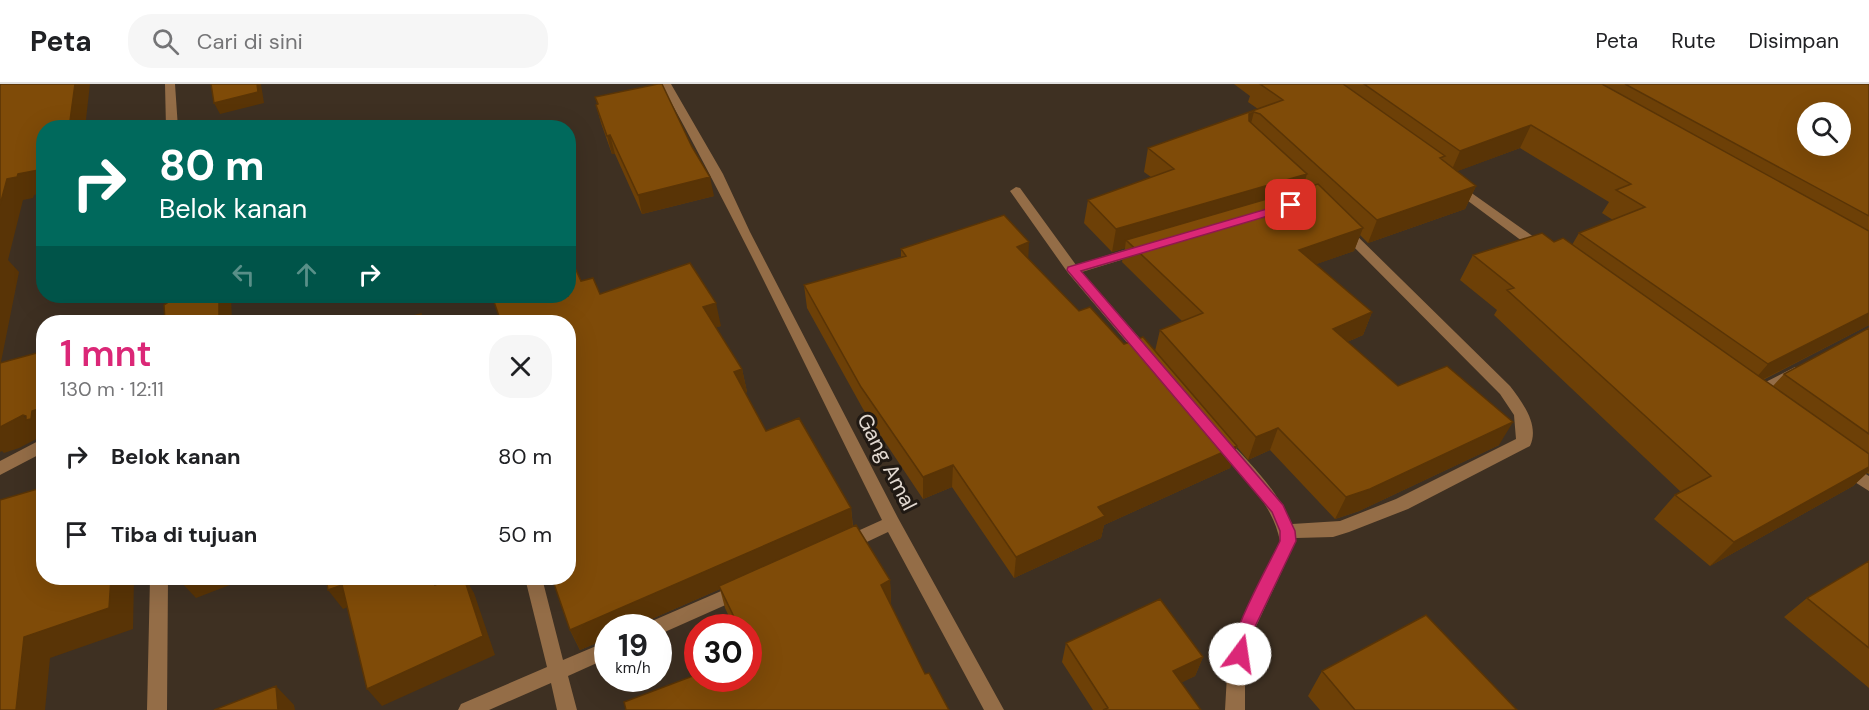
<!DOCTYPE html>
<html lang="id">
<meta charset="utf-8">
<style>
:root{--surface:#fff;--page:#f6f6f6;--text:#202124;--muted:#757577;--line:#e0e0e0;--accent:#db2777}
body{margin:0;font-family:"DM Sans",sans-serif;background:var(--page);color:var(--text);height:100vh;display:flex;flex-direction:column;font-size:22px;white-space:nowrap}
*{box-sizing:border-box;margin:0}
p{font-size:20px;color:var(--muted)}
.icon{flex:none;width:33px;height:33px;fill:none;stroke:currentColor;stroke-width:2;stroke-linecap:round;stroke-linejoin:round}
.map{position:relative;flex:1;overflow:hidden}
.details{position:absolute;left:36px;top:231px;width:540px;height:270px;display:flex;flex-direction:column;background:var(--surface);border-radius:24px;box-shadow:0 6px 24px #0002}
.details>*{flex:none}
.top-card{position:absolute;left:36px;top:36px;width:540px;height:183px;border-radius:24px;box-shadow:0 6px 24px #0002;background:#00695c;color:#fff;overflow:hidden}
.fabs{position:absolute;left:1797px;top:18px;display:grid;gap:12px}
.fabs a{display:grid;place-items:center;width:54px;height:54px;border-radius:50%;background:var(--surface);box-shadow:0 6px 24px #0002;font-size:30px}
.speed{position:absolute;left:594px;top:530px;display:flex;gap:12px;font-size:30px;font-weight:700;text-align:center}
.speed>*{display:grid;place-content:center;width:78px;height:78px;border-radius:50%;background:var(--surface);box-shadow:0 6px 24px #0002;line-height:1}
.speed small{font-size:15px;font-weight:400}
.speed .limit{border:9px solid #d22;background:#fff;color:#111}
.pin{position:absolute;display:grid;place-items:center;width:51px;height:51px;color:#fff;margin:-26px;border-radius:12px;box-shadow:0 3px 9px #0006}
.me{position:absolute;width:66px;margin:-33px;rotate:14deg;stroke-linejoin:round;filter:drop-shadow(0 0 4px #0008)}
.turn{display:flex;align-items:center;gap:21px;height:126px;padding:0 24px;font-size:27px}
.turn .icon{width:78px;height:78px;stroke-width:2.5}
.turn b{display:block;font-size:42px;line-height:51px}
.lanes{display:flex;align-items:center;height:57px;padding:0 24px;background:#0003;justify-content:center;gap:30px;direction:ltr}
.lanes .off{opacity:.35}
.round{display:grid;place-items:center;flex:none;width:63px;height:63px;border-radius:24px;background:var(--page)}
.head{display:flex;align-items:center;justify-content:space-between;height:102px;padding:0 24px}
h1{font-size:36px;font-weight:600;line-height:45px;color:var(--accent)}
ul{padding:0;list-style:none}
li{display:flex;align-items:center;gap:18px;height:78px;padding:0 24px}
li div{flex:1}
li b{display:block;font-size:22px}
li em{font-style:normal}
header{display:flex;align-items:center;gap:36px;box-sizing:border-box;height:84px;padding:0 30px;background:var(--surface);border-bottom:2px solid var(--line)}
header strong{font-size:28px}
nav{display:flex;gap:33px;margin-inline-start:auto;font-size:21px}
.search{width:420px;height:54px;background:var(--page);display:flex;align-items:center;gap:15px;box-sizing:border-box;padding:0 21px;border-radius:24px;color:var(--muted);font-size:22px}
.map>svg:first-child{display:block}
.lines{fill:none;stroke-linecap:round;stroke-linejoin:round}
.minor{fill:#946d47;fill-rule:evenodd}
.wall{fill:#6d4007;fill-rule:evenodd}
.shaded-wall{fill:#593406}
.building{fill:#7f4b08;stroke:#593406;stroke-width:1.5;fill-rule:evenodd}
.route{fill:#db2777;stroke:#8e194d;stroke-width:1.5}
.labels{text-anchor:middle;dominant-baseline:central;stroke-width:6;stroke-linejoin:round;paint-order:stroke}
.street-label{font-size:21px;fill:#e2d9d1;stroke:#201913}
</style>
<header>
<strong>Peta</strong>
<div class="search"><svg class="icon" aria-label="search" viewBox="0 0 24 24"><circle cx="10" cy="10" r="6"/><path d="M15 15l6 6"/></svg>Cari di sini</div>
<nav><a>Peta</a><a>Rute</a><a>Disimpan</a></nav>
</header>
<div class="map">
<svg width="1869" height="626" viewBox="0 0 1869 626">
<rect width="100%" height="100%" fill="#3e3022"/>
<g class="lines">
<!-- minor -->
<path class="minor" d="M 165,0 L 175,0 L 178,44 L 166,44 Z
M 661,0 L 671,0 L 723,90 L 750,148 L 898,434 L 1004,626 L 984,626 L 888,448 L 852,465 L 846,467 L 840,465 L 838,460 L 840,455 L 882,436 C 809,290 740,142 661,0 Z
M 1456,98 L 1548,163 L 1550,166 L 1548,169 L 1538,169 L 1452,105 L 1450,102 Z
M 1016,103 L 1020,104 L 1076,181 L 1137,162 L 1147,162 L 1148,165 L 1147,168 L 1082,188 L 1151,267 L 1153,271 L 1151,275 L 1141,275 L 1068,189 L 1010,107 Z
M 1343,141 L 1347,142 L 1510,302 C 1522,318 1540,341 1530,362 L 1408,425 L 1349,448 L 1333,453 L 1296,454 L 1296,457 L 1253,549 L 1245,591 L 1245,626 L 1225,626 L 1227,591 L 1235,549 L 1280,457 C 1272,417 1240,390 1214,361 L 1212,357 L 1214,353 L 1226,353 C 1250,380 1277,405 1292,440 L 1340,437 L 1396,415 L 1516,355 L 1514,331 L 1500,310 L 1339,148 L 1337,145 L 1339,142 Z
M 1795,283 L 1802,288 L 1800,292 L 1758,315 L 1748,315 L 1746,311 L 1748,307 Z
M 44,354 L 44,368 L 0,391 L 0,377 Z
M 1845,378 L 1869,392 L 1869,407 L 1839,388 L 1837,384 L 1839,380 Z
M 150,494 L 168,494 L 167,626 L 147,626 Z
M 525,494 L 542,494 L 563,576 L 608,557 L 608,574 L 568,592 L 577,626 L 557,626 L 551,599 L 489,626 L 458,626 L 461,620 L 547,583 Z
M 742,498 L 748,501 L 751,506 L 748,511 L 658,551 L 658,543 L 649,543 L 652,537 Z"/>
</g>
<!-- wall -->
<path class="wall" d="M 1234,0 L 1869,0 L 1869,241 L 1763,296 L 1773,302 L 1784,290 L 1869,244 L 1869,390 L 1867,389 L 1853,402 L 1710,482 L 1654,435 L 1675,411 L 1681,408 L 1494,231 L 1497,226 L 1460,196 L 1473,171 L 1554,158 L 1572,161 L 1579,149 L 1613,136 L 1602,129 L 1609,118 L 1520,64 L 1457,87 L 1476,102 L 1465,125 L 1368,159 L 1360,151 L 1354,167 L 1316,180 L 1372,228 L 1363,251 L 1347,258 L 1398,302 L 1499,361 L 1359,427 L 1335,435 L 1270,366 L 1248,376 L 1237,363 L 1230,384 L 1104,441 L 1101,454 L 1014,494 L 952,403 L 923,415 L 863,325 L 807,224 L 804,201 L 901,173 L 901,165 L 1028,174 L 1079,227 L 1124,260 L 1155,267 L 1160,246 L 1182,237 L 1122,178 L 1125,164 L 1112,168 L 1084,139 L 1088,116 L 1151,93 L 1144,88 L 1148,64 L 1258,25 L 1248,18 L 1250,12 ZM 1304,99 L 1308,103 L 1302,105 Z
M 595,13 L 714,112 L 642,130 L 615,70 L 612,70 L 601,39 L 596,21 L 597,20 Z
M 581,197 L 600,210 L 721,242 L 716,243 L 742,285 L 747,308 L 745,309 L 766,347 L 851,424 L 853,442 L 890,496 L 891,519 L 890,519 L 925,590 L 949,626 L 748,594 L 748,543 L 734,543 L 725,524 L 720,505 L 633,543 L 608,543 L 608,554 L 580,566 L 570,546 Z
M 1869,477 L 1869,604 L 1784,533 L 1807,514 Z
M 1066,559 L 1203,573 L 1195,592 L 1181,598 L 1201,626 L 1093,626 L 1062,578 Z
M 1322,587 L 1517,626 L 1320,626 L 1308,612 Z"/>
<!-- shaded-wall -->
<path class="shaded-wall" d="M 75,0 L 90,0 L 85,44 L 69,44 Z
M 257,0 L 261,0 L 264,19 L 220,30 L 214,19 Z
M 1254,28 L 1248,51 L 1249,30 Z
M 1531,41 L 1520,64 L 1450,90 L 1460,67 Z
M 610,51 L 615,70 L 612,70 L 607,52 Z
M 44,85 L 44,109 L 34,111 L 33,114 L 23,116 L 8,176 L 19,188 L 0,283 L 0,121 L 7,95 L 18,90 Z
M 1307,90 L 1300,113 L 1126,156 L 1125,164 L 1112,168 L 1116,145 Z
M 710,93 L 714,112 L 642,130 L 638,111 Z
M 1476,102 L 1465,125 L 1368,159 L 1377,136 Z
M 1363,144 L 1354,167 L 1291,189 L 1299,166 Z
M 1029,158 L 1028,181 L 1017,163 Z
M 219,212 L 231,212 L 232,238 L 219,238 Z
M 716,219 L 721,242 L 708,246 L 703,223 Z
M 1372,228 L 1363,251 L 1324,268 L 1333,245 Z
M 1869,229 L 1869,241 L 1748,303 L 1768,280 Z
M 742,285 L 747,308 L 739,311 L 734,288 Z
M 42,316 L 44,316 L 44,354 L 42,352 L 19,364 L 4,369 L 2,367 L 0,368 L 0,343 L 23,331 L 27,336 L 32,327 Z
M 1513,338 L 1499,361 L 1359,427 L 1335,435 L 1346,413 Z
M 1278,344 L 1270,366 L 1248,376 L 1256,353 Z
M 1237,362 L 1230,384 L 1104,441 L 1101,454 L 1014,494 L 1016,473 L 1098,423 Z
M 953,381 L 952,403 L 923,415 L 923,393 Z
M 1869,383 L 1869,387 L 1853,402 L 1710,482 L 1734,458 Z
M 851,424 L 853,446 L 719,502 L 720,505 L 633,543 L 608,543 L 608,554 L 580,566 L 570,546 Z
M 111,494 L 134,494 L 133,545 L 50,574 L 45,626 L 16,626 L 24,553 Z
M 182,494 L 248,494 L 196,514 L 178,495 Z
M 434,494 L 442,494 L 448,520 L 435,501 Z
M 464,494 L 465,494 L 474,509 L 495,571 L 382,622 L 367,605 Z
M 890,496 L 891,519 L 882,523 L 881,501 Z
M 342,501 L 356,520 L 343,525 L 328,506 Z
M 1203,573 L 1195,592 L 1167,606 L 1173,587 Z
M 276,602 L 294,621 L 295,626 L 278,626 Z"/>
<!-- building -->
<path class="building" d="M 0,0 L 75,0 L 69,44 L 44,44 L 44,85 L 18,90 L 17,93 L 7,95 L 0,121 Z
M 211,0 L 257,0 L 258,8 L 214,19 Z
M 658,0 L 662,0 L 692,63 L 710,93 L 638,111 L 610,51 L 607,52 L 596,21 L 598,20 L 595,13 Z
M 1260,0 L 1343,0 L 1445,72 L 1440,74 L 1476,102 L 1377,136 L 1260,30 L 1254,28 L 1249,30 L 1249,37 L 1307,90 L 1116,145 L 1088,116 L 1174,85 L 1148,64 L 1283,16 Z
M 1364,0 L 1602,0 L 1869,147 L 1869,229 L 1768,280 L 1579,149 L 1645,123 L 1616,106 L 1631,100 L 1531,41 L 1460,67 Z
M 1625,0 L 1869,0 L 1869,132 ZM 1808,28 L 1840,28 L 1840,62 L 1808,62 Z
M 1318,100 L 1363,144 L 1299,166 L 1372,228 L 1333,245 L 1398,302 L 1447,282 L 1513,338 L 1370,405 L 1346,413 L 1278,344 L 1256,353 L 1160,246 L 1203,229 L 1126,156 Z
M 1004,131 L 1029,158 L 1017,163 L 1079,227 L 1090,223 L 1124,260 L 1143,253 L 1237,362 L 1098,423 L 1105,432 L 1016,473 L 953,381 L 923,393 L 861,303 L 804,201 L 906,172 L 901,165 Z
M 1542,149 L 1554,158 L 1563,154 L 1869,370 L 1869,383 L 1734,458 L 1675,411 L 1711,392 L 1507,206 L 1514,204 L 1473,171 Z
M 690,179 L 716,219 L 703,223 L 742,285 L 734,288 L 766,347 L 799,334 L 851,424 L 570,546 L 552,494 L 568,494 L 568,238 L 501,238 L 492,212 L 568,212 L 568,188 L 576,186 L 581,197 L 593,194 L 600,210 Z
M 167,212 L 219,212 L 219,238 L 165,238 L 164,221 L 167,219 Z
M 421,230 L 423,238 L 391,238 Z
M 1869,244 L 1869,350 L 1784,290 Z
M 44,267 L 44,316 L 42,316 L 41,324 L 32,327 L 31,335 L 26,336 L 26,332 L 23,331 L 0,343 L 0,279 Z
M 44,403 L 44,494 L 111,494 L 109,524 L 24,553 L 16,626 L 0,626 L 0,416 Z
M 856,441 L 890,496 L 881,501 L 925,590 L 929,589 L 949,626 L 626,626 L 624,618 L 698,590 L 698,594 L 748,594 L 748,570 L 752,569 L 748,562 L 748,543 L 739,543 L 719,502 Z
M 1869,477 L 1869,564 L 1807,514 Z
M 326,494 L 434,494 L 435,501 L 454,494 L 464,494 L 483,552 L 367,605 L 342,501 L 328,506 Z
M 1160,515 L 1203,573 L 1173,587 L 1201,626 L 1103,626 L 1108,624 L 1066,559 Z
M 1426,531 L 1517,626 L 1355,626 L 1322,587 Z
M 276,602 L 278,626 L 214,626 Z"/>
<!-- route -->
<path class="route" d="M 1291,118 L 1295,119 L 1295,124 L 1081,187 L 1283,421 L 1295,447 L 1296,457 L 1252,549 L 1246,575 L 1240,578 L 1234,575 C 1225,556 1270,479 1280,457 L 1280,447 L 1272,428 L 1067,186 L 1068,183 Z"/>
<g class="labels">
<!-- street labels -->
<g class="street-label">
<text transform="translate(887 378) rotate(63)">Gang Amal</text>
</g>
</g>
</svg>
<div class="fabs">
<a><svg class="icon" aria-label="search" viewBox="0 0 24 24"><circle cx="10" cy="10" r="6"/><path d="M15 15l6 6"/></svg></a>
</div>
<div class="speed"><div>19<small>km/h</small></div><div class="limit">30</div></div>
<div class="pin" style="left:1291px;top:121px;background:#d93025"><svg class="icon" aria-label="arrive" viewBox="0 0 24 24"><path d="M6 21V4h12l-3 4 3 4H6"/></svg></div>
<svg class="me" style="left:1240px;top:570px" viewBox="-20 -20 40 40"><circle r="19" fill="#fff"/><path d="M0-13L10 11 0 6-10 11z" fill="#db2777"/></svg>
<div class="top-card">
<div class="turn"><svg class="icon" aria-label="right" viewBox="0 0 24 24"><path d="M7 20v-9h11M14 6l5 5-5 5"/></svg><div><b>80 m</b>Belok kanan</div></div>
<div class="lanes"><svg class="icon off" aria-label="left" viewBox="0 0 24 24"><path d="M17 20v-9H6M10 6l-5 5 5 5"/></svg><svg class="icon off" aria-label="ahead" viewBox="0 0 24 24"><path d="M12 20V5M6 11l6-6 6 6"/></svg><svg class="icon" aria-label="right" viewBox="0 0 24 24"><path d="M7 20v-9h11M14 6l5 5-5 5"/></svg></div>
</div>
<section class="details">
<div class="head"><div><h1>1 mnt</h1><p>130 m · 12:11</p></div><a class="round"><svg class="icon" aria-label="close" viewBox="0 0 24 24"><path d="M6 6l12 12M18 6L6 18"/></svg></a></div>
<ul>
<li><svg class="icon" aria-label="right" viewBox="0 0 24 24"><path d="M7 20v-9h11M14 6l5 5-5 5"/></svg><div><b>Belok kanan</b></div><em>80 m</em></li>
<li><svg class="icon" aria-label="arrive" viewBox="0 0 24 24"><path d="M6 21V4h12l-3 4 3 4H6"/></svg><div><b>Tiba di tujuan</b></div><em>50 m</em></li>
</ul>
</section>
</div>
